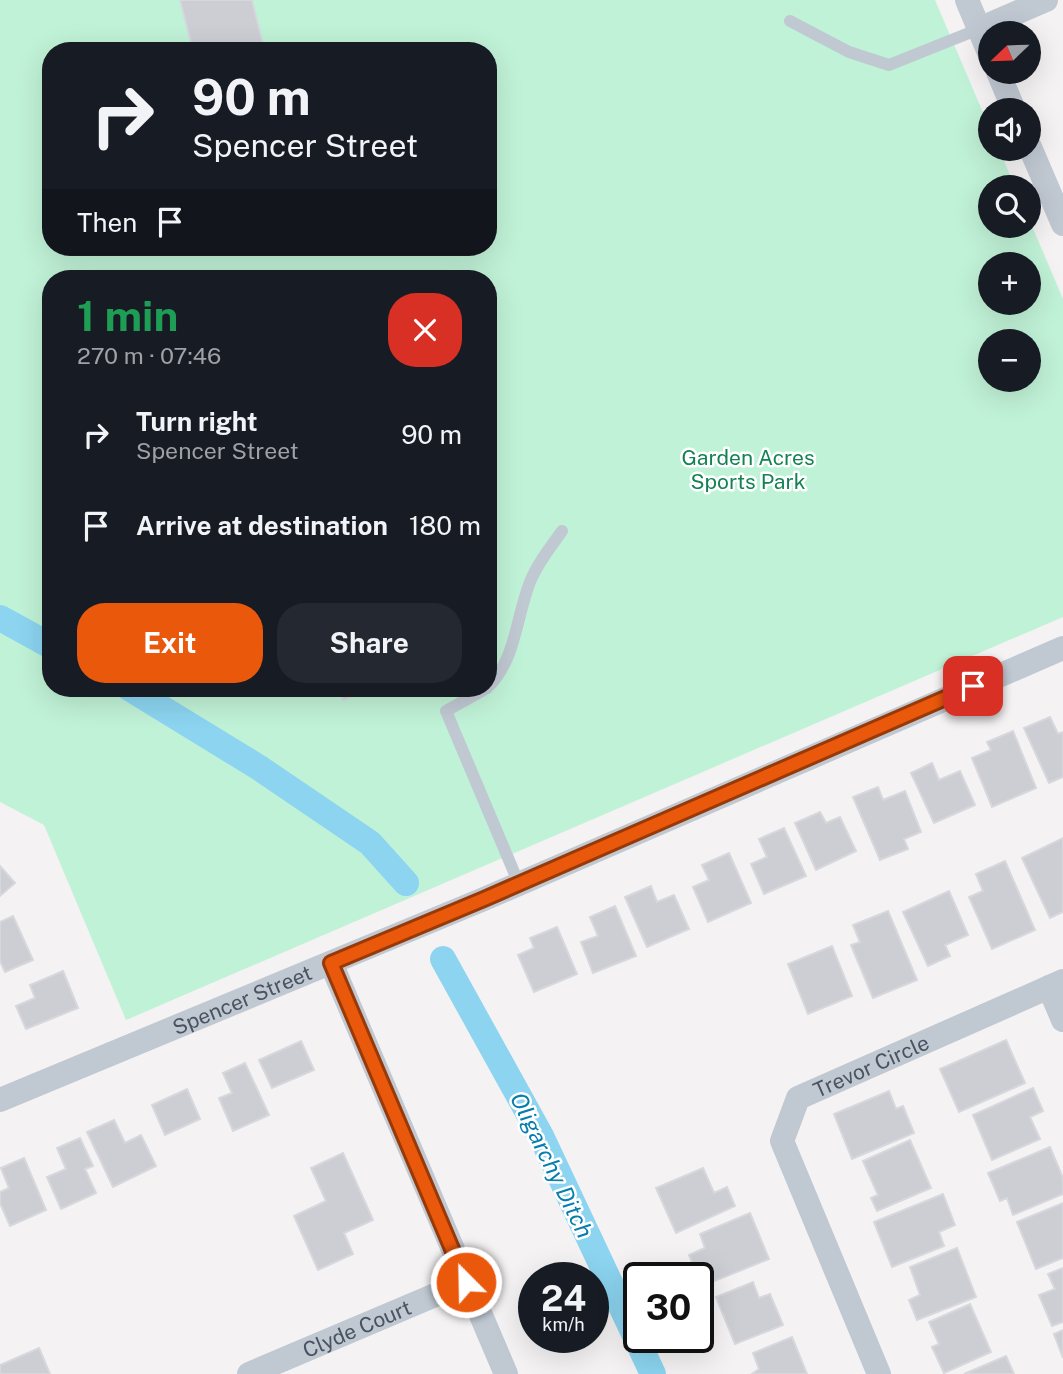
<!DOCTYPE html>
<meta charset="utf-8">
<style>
:root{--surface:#171b24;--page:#242831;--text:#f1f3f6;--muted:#9ea1a6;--accent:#ea580c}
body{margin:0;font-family:"Public Sans",sans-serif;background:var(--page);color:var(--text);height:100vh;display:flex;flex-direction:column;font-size:26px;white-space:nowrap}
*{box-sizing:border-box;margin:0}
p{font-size:23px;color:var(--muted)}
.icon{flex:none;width:38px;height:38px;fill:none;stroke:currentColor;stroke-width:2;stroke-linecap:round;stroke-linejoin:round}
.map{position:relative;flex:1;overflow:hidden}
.side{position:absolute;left:42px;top:270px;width:455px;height:427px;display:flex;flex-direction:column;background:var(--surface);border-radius:28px;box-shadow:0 7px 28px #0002}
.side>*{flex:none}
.top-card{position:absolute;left:42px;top:42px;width:455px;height:214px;border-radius:28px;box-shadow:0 7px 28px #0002;background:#171b24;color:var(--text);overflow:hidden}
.needle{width:46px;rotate:247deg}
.buttons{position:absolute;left:978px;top:21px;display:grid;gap:14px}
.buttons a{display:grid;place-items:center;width:63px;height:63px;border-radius:50%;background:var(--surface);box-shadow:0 7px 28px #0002;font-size:35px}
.speed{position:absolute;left:518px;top:1262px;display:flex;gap:14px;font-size:35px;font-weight:700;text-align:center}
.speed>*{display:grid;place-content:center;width:91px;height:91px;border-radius:50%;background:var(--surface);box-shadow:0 7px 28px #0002;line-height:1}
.speed small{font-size:18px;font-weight:400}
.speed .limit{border:4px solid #111;border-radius:10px;background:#fff;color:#111}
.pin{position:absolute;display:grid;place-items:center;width:60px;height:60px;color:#fff;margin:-30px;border-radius:14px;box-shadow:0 4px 10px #0006}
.me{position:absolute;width:77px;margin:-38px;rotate:337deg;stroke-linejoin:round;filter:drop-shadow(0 0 5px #0008)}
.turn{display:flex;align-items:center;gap:24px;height:147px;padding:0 35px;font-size:32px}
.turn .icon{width:91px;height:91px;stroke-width:2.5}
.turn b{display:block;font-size:49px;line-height:60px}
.then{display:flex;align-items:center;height:66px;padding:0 35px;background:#0003;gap:14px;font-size:26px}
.round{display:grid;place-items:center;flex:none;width:74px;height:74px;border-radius:28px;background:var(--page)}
.head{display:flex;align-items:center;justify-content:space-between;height:119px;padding:0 35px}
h1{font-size:42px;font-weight:700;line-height:52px;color:#1e9e55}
.cta{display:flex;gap:14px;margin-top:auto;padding:14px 35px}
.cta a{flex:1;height:80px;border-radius:28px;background:var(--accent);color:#fff;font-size:28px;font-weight:700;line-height:80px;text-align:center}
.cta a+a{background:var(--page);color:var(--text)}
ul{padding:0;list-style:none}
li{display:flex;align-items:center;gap:21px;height:91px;padding:0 35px}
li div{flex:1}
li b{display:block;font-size:26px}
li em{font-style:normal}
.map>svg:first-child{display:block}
.green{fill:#c0f2d7;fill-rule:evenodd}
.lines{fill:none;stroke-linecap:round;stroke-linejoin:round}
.canal{stroke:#8cd4f0;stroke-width:26}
.building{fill:#ccced4;stroke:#d6d8dd;stroke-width:2}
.service{stroke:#c0c8d2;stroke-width:12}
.minor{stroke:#c0c8d2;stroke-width:24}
.route-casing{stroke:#983908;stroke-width:18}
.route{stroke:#ea580c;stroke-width:12}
.labels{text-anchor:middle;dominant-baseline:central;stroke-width:5;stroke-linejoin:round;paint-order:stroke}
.park-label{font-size:21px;fill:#148254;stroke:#fff}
.street-label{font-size:21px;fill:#495361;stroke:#fff}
.water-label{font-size:23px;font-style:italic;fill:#077eae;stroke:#fff}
</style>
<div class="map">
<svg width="1063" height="1374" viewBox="0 0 1063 1374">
<rect width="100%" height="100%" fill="#f4f2f2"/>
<!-- green -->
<path class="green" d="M 0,0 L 935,0 L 990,129 L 990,149 L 999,149 L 1015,187 L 990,187 L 990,226 L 1029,226 L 1029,219 L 1063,299 L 1063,617 L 126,1020 L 44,825 L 0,802 ZM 51,51 L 488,51 L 488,247 L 51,247 ZM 990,264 L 1029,264 L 1029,303 L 990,303 ZM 51,278 L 488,278 L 488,688 L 51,688 ZM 990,341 L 1029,341 L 1029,380 L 990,380 Z"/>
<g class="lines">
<!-- canal -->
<path class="canal" d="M 0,618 L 51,646
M 129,688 L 258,767 L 370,843 L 406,883
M 443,959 L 541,1136 L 653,1374"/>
</g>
<!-- building -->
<path class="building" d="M 180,0 L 252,0 L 264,48 L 254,51 L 193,51 Z
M 338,688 L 352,688 L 355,695 L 343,700 Z
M 1050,717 L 1058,734 L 1063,732 L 1063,777 L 1049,783 L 1024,728 Z
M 1013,731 L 1036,788 L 992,807 L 972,758 L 991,750 L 987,742 Z
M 932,763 L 939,780 L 960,771 L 975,805 L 934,823 L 911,773 Z
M 878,787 L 883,800 L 905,791 L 921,832 L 904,839 L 908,849 L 880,860 L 853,797 Z
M 820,812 L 826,823 L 840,817 L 856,851 L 816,870 L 795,823 Z
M 784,828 L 806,876 L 764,894 L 751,864 L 767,857 L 759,839 Z
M 1063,838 L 1063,912 L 1050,918 L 1022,858 Z
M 729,853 L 751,903 L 708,922 L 693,887 L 709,880 L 702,865 Z
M 1005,861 L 1035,930 L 992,949 L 969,897 L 983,891 L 976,874 Z
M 0,866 L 15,883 L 0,896 Z
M 651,886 L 657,902 L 674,895 L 689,929 L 647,947 L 625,897 Z
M 949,891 L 968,935 L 945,945 L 950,956 L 928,966 L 903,912 Z
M 615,906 L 636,956 L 593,973 L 581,942 L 598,936 L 590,917 Z
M 888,911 L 917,980 L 873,998 L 851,945 L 860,942 L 853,925 Z
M 13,916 L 33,960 L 5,972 L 0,961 L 0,922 Z
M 557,927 L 577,974 L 534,992 L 518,955 L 534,948 L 530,938 Z
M 832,946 L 852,996 L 808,1014 L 788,964 Z
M 63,971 L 78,1008 L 26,1029 L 16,1006 L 35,998 L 30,985 Z
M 1006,1040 L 1025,1083 L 959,1112 L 940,1069 Z
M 301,1041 L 314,1070 L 272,1088 L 259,1060 Z
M 245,1063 L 269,1115 L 233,1131 L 219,1098 L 232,1093 L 223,1073 Z
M 1033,1088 L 1043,1111 L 1030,1117 L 1040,1139 L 992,1160 L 973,1115 Z
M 187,1089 L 200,1119 L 165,1135 L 152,1105 Z
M 889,1091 L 896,1109 L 903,1106 L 914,1133 L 852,1159 L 834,1114 Z
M 114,1120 L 125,1143 L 141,1135 L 156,1166 L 113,1187 L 87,1132 Z
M 80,1138 L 93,1166 L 85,1169 L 96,1193 L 61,1209 L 47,1177 L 66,1169 L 57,1148 Z
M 910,1140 L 931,1188 L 877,1211 L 871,1198 L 878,1195 L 863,1161 Z
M 1050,1147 L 1063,1178 L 1063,1194 L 1013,1215 L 1007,1198 L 1000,1201 L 988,1173 Z
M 343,1153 L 373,1220 L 344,1233 L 353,1254 L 318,1270 L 294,1216 L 326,1201 L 311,1168 Z
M 24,1158 L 46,1210 L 10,1226 L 0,1203 L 0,1192 L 9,1188 L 1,1168 Z
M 703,1168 L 714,1193 L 727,1187 L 735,1206 L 676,1233 L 656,1188 Z
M 943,1194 L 955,1225 L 939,1232 L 944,1246 L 892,1267 L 874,1222 Z
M 1063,1203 L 1063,1258 L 1036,1269 L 1017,1222 Z
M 750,1213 L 769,1259 L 702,1286 L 689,1255 L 705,1248 L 700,1234 Z
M 957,1248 L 976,1297 L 917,1320 L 909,1300 L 920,1295 L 910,1267 Z
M 1063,1268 L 1063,1322 L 1052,1326 L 1039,1295 L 1055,1289 L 1048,1274 Z
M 753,1282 L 759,1298 L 770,1294 L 783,1325 L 735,1344 L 716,1297 Z
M 970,1304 L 991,1352 L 944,1373 L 932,1347 L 939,1344 L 929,1322 Z
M 1063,1330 L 1063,1358 L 1054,1334 Z
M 792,1337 L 807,1374 L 752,1374 L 759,1369 L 753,1353 Z
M 39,1348 L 50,1374 L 0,1374 L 0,1365 Z
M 1006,1356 L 1014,1374 L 964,1374 Z"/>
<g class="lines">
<!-- service -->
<path class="service" d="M 790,21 L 849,52 L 889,65 L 979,29
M 488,687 C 516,660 516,617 530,582 C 537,564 550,548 562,531
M 487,688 L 446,711 L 519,884"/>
<!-- minor -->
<g class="minor">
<path d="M 967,0 L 990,55"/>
<path d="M 979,29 L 1046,0"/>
<path d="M 998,72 L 1014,110"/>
<path d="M 1029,145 L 1063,224"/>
<path d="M 331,963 L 506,1374"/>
<path d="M 1049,987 L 1063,1020"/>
<path id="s1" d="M 0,1100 L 484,899 L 1063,648"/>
<path id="s2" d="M 249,1374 L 466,1282"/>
<path id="s3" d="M 879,1374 L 782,1141 L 798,1098 L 1063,981"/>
</g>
</g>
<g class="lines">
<defs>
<path id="route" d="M 466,1282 L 331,963 L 484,899 L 973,686"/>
</defs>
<!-- route casing -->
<use href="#route" class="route-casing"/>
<!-- route -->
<use href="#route" class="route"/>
</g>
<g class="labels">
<!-- park labels -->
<g class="park-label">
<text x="748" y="457">Garden Acres<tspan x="748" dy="24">Sports Park</tspan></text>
</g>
<!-- street labels -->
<g class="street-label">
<text stroke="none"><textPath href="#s1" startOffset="262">Spencer Street</textPath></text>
<text stroke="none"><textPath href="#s3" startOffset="378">Trevor Circle</textPath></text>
<text stroke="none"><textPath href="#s2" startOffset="117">Clyde Court</textPath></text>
</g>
<!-- water labels -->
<g class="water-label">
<text transform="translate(552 1165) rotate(64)">Oligarchy Ditch</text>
</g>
</g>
</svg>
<div class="buttons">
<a><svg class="needle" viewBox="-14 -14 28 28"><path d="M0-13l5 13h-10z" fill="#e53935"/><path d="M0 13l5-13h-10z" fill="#9ea1a6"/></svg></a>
<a><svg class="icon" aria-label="sound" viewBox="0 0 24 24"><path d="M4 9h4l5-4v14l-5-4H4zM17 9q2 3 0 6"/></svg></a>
<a><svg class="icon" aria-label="search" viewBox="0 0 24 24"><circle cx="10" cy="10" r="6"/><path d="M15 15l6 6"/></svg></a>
<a>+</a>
<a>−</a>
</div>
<div class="speed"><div>24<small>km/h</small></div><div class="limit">30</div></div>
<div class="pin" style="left:973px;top:686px;background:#d93025"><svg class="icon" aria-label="arrive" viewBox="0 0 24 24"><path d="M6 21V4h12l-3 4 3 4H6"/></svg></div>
<svg class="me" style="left:466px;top:1282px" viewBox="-20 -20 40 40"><circle r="17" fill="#ea580c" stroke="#fff" stroke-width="3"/><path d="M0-11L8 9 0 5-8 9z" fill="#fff"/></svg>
<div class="top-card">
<div class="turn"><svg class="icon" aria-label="right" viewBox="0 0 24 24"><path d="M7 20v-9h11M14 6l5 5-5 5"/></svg><div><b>90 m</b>Spencer Street</div></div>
<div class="then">Then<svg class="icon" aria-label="arrive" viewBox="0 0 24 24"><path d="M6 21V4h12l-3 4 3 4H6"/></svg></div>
</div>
<section class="side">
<div class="head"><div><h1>1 min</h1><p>270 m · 07:46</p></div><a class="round" style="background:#d93025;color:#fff"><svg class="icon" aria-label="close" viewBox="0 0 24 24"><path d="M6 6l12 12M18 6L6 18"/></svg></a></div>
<ul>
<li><svg class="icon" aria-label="right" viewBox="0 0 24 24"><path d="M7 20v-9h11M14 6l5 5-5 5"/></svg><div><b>Turn right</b><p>Spencer Street</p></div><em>90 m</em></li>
<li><svg class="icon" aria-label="arrive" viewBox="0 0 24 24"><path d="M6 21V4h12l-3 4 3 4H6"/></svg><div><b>Arrive at destination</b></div><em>180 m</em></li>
</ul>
<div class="cta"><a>Exit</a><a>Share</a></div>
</section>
</div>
